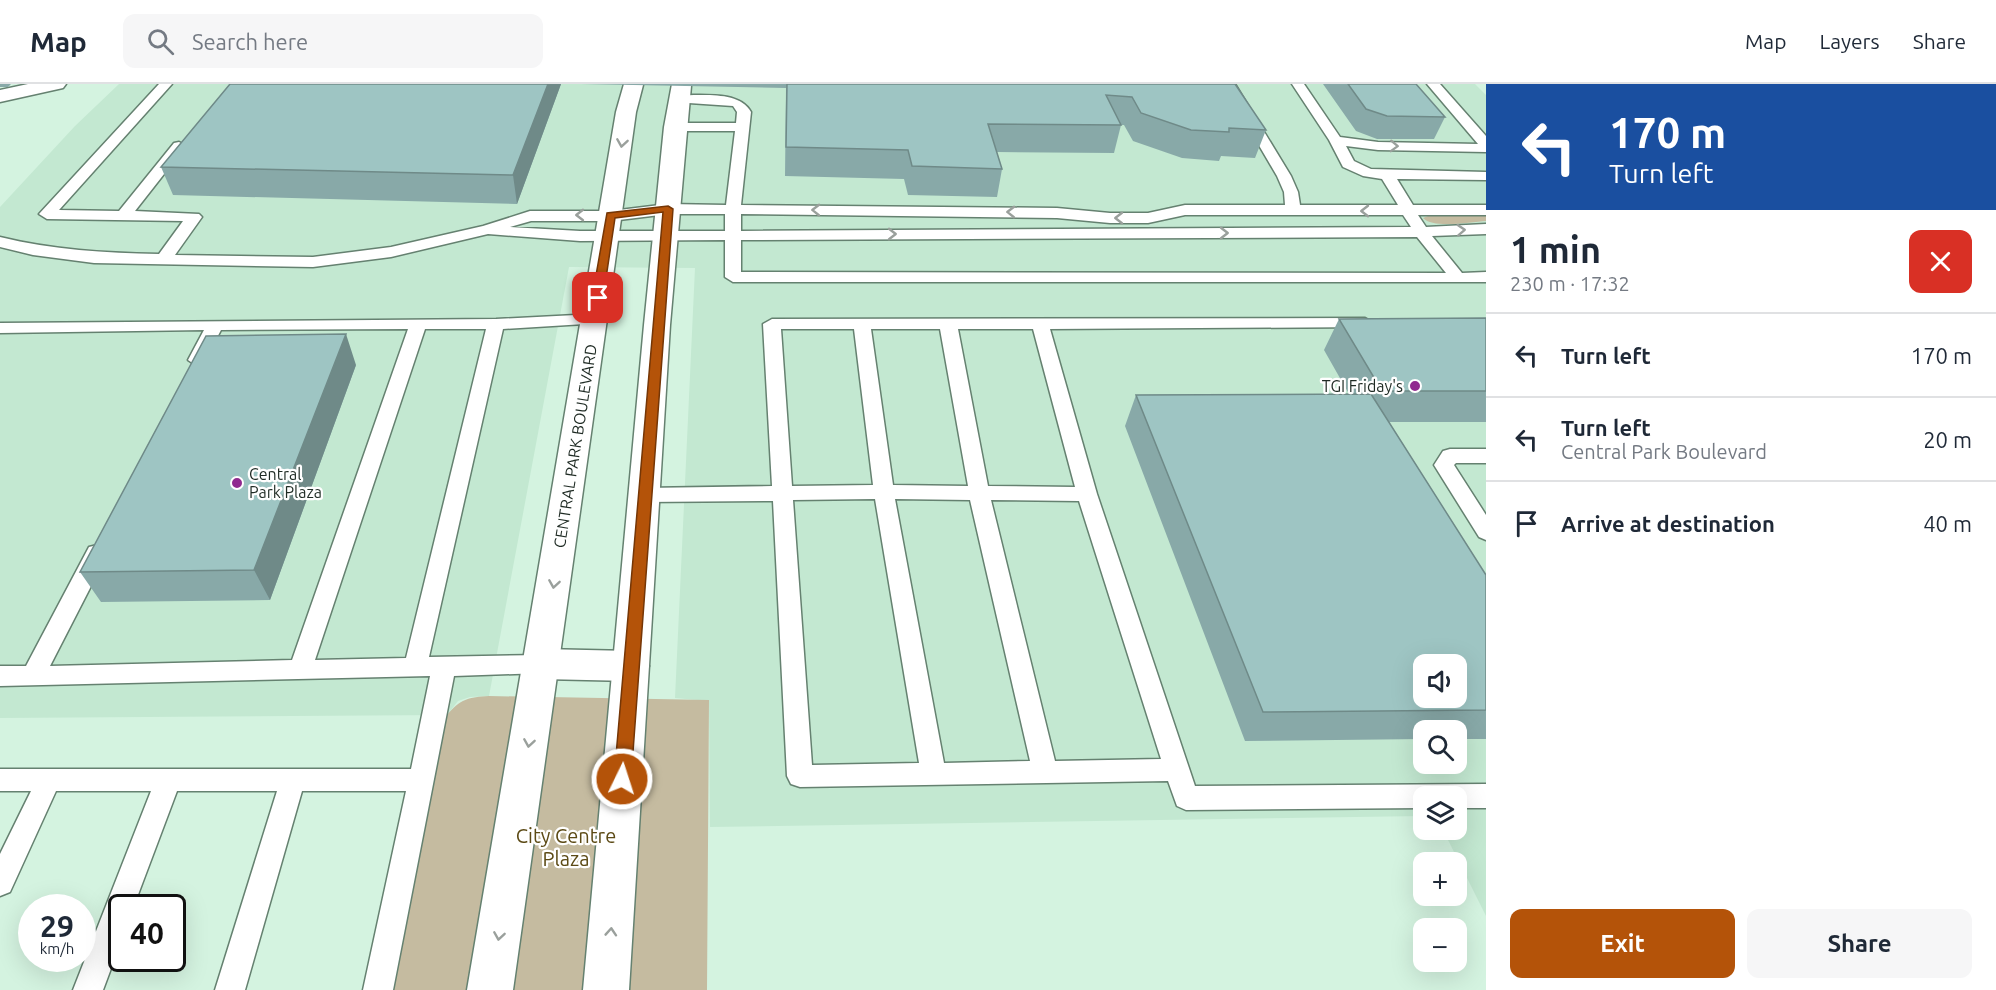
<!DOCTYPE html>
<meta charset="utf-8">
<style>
:root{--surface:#fff;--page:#f6f6f7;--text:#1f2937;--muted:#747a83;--line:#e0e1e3;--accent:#b45309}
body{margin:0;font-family:Ubuntu,sans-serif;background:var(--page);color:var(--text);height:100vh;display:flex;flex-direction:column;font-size:22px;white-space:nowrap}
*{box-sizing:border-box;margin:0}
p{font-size:20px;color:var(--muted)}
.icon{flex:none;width:33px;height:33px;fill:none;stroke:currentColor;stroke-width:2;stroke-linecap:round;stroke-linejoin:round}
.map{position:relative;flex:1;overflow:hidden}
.panel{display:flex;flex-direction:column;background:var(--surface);width:510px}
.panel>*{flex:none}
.banner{background:#1a4fa0;color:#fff;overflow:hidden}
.tools{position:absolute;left:1413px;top:570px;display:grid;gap:12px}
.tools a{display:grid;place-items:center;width:54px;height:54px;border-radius:12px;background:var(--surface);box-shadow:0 6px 24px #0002;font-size:30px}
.speed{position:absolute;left:18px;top:810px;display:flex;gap:12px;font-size:30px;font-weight:700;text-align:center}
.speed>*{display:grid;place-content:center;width:78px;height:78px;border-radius:50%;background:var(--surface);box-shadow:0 6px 24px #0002;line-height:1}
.speed small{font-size:15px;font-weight:400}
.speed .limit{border:3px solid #111;border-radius:9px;background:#fff;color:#111}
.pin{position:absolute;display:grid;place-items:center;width:51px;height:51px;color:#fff;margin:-26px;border-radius:12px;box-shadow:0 3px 9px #0006}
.me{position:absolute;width:66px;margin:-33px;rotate:4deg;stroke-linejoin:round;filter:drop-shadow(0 0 4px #0008)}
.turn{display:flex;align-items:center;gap:21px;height:126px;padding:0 24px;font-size:27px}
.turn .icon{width:78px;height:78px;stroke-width:2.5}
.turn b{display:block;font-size:42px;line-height:51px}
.round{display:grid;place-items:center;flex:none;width:63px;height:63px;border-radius:12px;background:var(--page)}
.headline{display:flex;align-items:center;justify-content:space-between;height:102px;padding:0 24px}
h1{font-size:36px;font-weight:600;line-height:45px}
.primary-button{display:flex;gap:12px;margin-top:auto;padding:12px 24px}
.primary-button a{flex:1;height:69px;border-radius:12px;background:var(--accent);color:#fff;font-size:24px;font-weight:600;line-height:69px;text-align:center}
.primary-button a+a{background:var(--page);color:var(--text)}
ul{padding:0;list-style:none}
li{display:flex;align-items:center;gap:18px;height:84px;padding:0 24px;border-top:2px solid var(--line)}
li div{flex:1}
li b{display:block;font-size:22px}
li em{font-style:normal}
header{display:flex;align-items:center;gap:36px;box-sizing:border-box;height:84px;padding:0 30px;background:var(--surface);border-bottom:2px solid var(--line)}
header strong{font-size:28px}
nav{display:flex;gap:33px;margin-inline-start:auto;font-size:21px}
.search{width:420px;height:54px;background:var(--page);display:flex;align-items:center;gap:15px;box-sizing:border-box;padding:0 21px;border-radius:12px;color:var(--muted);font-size:22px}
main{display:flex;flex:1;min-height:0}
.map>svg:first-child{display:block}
.built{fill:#c3e8d1;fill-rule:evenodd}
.green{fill:#c5bba0}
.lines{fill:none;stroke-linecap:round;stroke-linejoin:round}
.lane-casing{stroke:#658170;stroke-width:3}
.street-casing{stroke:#658170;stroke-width:3}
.secondary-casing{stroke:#658170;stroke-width:3}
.lane{fill:#fff;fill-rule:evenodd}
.street{fill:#fff;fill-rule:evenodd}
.secondary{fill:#fff;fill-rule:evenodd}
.wall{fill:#88a9a8}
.shaded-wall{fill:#6f8a88}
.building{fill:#9ec5c3;stroke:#6f8a88;stroke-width:1.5;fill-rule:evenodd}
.oneway{stroke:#9aa09c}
.route{fill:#b45309;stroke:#753606;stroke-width:1.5}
.poi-dot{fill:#90298f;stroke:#fff;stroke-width:2}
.labels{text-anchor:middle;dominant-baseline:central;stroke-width:4.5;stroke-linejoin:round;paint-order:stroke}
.poi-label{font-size:16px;fill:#1f2b24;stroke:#fff;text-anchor:end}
.street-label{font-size:16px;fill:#1f2b24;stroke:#fff}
.near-park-label{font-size:20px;fill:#5c4a15;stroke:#fff}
</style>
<header>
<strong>Map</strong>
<div class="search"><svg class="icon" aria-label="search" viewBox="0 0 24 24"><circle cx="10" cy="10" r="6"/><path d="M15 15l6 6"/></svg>Search here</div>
<nav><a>Map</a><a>Layers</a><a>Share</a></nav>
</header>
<main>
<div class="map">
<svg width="1486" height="906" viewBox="0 0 1486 906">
<rect width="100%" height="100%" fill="#d4f3e0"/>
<!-- built -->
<path class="built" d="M 119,0 L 1475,0 L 1486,11 L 1486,832 L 1443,746 L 1456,746 L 1456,712 L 1424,712 L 1423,732 L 710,743 L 709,617 L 675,614 L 695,184 L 569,183 L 489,612 L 470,613 L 458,617 L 447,631 L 0,634 L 0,123 L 75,42 ZM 1424,580 L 1456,580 L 1456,614 L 1424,614 ZM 1424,646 L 1456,646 L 1456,680 L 1424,680 Z"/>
<!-- green -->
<path class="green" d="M 1486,131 L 1486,137 C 1471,138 1433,145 1423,134 L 1428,132 Z
M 489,612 L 709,616 L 707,906 L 389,906 L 447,631 C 460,615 469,613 489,612 Z"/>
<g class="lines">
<defs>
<path id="lane" d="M 159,0 L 172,0 L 59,126 L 119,127 L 174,59 L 179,58 L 186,62 L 135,127 L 199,130 L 202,133 L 175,171 L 313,173 L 391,163 L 483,142 L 530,127 L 611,127 L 668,120 L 726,121 L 735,47 L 675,47 L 668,43 L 675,39 L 736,39 L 737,28 L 733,22 L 674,18 L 674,12 L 679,11 C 701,12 739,6 751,28 L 741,121 L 1057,124 L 1110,129 L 1148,129 L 1185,121 L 1285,121 L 1284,108 L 1277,92 L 1223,0 L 1235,0 L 1291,92 L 1298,108 L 1300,121 L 1398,121 L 1382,95 L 1363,92 L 1343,83 L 1329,56 L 1292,0 L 1304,0 L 1340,53 L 1378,58 L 1478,60 L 1427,0 L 1440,0 L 1486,52 L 1486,68 L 1378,66 L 1346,62 L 1354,77 L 1371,85 L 1486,88 L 1486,96 L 1397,95 L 1413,121 L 1486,121 L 1486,131 L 1418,131 L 1426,143 L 1486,140 L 1486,150 L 1432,152 L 1462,189 L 1486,188 L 1486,198 L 733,198 L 725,193 L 725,156 L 580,157 L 488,150 L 391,173 L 313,183 L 94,179 L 33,171 L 0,163 L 0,153 C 53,166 105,169 159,170 L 183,137 L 47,135 L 39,130 ZM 668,130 L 725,130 L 725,147 L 580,147 L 510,143 L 531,137 L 611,137 ZM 741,130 L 1057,134 L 1110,139 L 1148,139 L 1185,131 L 1403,131 L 1411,143 L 741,147 ZM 1417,153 L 1446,189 L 741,188 L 741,156 Z
M 595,230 L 601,231 L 604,235 L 601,239 L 503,245 L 429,573 L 542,571 L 550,573 L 554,580 L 550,587 L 542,589 L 454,592 L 393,906 L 363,906 L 406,707 L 302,707 L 245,906 L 215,906 L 277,707 L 177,707 L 133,824 L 122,824 L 122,855 L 103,906 L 73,906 L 151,707 L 56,707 L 10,808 L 0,812 L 0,770 L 31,707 L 0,707 L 0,685 L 411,685 L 430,592 L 0,602 L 0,582 L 26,582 L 89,463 L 97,461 L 105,463 L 108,469 L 50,582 L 292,576 L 408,245 L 221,246 L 203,280 L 197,282 L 188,276 L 204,246 L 0,249 L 0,239 L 496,235 ZM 425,245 L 486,245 L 406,574 L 315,576 Z
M 1365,234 L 1374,239 L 1371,243 L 1050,245 L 1097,410 L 1195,702 L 1486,700 L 1486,724 L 1456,724 L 1456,712 L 1424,712 L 1424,724 L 1186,726 L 1177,722 L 1168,697 L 800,703 L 791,700 L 787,692 L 773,417 L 644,418 L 637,416 L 634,411 L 637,406 L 644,404 L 772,402 L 763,240 L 772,235 ZM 781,245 L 854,245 L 873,401 L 792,402 ZM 871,245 L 940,245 L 968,402 L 893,401 ZM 958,245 L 1033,245 L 1075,403 L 988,402 ZM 875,415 L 919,679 L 812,681 L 793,416 ZM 895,415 L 970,416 L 1030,677 L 944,679 ZM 991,416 L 1079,417 L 1161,675 L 1055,677 Z
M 1450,365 L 1486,365 L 1486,379 L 1456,379 L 1454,381 L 1486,431 L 1486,456 L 1479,453 L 1434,381 L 1443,367 Z"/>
<path id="street" d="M 28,0 L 66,0 L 63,4 L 0,18 L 0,6 Z
M 542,565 L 631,567 L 644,571 L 649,582 L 644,593 L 631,597 L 542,595 L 529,591 L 524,580 L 529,569 Z"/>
<path id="secondary" d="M 624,0 L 643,1 L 636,28 L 513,906 L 467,906 L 616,28 Z
M 672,0 L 691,2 L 670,241 L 629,906 L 583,906 L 644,241 L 664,43 Z"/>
</defs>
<!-- lane casing -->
<use href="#lane" class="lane-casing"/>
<!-- street casing -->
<use href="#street" class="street-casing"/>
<!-- secondary casing -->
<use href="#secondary" class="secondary-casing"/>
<!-- lane -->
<use href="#lane" class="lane"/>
<!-- street -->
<use href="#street" class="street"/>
<!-- secondary -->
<use href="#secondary" class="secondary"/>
</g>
<!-- wall -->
<path class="wall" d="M 0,0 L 11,0 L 8,3 L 0,3 Z
M 230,0 L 561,0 L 517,120 L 173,111 L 161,83 Z
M 581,0 L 1235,0 L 1266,46 L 1255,74 L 1221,72 L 1219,77 L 1182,74 L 1133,57 L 1124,41 L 1121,41 L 1114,69 L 997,68 L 1002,85 L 997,113 L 908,111 L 904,95 L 785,92 L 786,4 Z
M 1323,0 L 1416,0 L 1445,33 L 1434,55 L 1377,55 L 1356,47 Z
M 1486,234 L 1486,338 L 1389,338 L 1486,491 L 1486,655 L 1456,655 L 1456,646 L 1424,646 L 1424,655 L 1245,657 L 1125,342 L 1136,311 L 1349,310 L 1324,266 L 1339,235 Z
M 356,281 L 270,516 L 101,518 L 80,488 Z"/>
<!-- shaded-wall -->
<path class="shaded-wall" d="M 548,0 L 561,0 L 517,120 L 513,91 Z
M 346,250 L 356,281 L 270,516 L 254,486 Z"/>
<!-- building -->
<path class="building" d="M 230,0 L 548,0 L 513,91 L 161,83 Z
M 787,0 L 1235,0 L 1266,46 L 1229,44 L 1229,48 L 1191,46 L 1141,29 L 1132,13 L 1106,11 L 1121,41 L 988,40 L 1002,85 L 912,82 L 908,66 L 786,63 Z
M 1348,0 L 1416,0 L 1445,33 L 1387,32 L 1366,25 Z
M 1486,234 L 1486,307 L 1382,307 L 1339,235 Z
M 346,250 L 254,486 L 80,488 L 206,252 Z
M 1371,310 L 1486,491 L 1486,626 L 1263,628 L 1136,311 ZM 1424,580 L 1456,580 L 1456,614 L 1424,614 Z"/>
<!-- one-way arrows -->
<defs><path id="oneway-chevron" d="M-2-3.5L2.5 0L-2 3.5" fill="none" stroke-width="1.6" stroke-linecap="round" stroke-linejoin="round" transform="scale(1.5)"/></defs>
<g class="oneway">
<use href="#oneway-chevron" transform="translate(622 59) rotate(99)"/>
<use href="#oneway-chevron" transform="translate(1394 62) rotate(2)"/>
<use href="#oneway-chevron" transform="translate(816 126) rotate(-179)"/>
<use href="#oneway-chevron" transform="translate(1365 127) rotate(-180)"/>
<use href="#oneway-chevron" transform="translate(1011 128) rotate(-179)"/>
<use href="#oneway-chevron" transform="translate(580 131) rotate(180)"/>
<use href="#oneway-chevron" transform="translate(1119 134) rotate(180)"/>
<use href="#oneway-chevron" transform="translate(1461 146) rotate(-3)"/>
<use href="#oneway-chevron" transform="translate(1224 149)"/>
<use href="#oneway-chevron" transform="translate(892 150)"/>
<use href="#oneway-chevron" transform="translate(554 500) rotate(99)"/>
<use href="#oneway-chevron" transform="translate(529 659) rotate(99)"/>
<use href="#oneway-chevron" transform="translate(611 848) rotate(-86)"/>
<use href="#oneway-chevron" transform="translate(499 852) rotate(99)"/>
</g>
<!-- route -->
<path class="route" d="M 668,122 L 673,125 L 631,695 L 628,700 L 622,702 L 617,700 L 614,695 L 663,128 L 615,134 L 603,214 L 598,217 L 592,214 L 607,129 Z"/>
<!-- markers -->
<g class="poi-dot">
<circle cx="1415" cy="302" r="6"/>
<circle cx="237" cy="399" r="6"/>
</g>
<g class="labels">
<!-- poi labels -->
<g class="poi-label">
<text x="1403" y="302">TGI Friday's</text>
<text x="249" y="390" text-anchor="start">Central<tspan x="249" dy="18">Park Plaza</tspan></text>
</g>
<!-- street labels -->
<g class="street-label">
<text transform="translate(575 362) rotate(-81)">CENTRAL PARK BOULEVARD</text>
</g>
<!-- near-park labels -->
<g class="near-park-label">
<text x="566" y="751">City Centre<tspan x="566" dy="23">Plaza</tspan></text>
</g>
</g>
</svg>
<div class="tools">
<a><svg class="icon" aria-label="sound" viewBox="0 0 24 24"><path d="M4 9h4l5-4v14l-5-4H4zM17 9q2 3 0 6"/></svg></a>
<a><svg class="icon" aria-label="search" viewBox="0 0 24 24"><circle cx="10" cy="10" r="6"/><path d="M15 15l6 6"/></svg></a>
<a><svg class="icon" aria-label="layers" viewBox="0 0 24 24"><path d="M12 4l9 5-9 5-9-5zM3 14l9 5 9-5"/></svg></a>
<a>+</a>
<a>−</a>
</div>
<div class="speed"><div>29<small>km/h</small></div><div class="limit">40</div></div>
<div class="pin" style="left:598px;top:214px;background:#d93025"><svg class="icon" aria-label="arrive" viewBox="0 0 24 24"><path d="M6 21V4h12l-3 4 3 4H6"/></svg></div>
<svg class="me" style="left:622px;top:695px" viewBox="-20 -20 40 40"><circle r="17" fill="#b45309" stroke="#fff" stroke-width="3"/><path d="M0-11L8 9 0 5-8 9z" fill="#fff"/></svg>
</div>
<section class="panel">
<div class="banner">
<div class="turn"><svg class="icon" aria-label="left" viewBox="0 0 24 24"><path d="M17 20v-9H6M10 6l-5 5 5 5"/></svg><div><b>170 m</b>Turn left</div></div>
</div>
<div class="headline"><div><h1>1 min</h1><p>230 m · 17:32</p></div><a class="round" style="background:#d93025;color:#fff"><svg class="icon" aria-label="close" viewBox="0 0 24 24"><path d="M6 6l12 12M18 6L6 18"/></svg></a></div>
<ul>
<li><svg class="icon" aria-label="left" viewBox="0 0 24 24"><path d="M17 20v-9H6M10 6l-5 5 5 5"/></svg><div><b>Turn left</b></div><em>170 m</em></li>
<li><svg class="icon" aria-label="left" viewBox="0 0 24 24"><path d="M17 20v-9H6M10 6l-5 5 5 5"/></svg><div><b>Turn left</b><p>Central Park Boulevard</p></div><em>20 m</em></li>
<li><svg class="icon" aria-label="arrive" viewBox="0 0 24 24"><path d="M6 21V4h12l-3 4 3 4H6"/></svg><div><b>Arrive at destination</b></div><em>40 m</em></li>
</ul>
<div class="primary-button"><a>Exit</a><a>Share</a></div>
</section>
</main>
